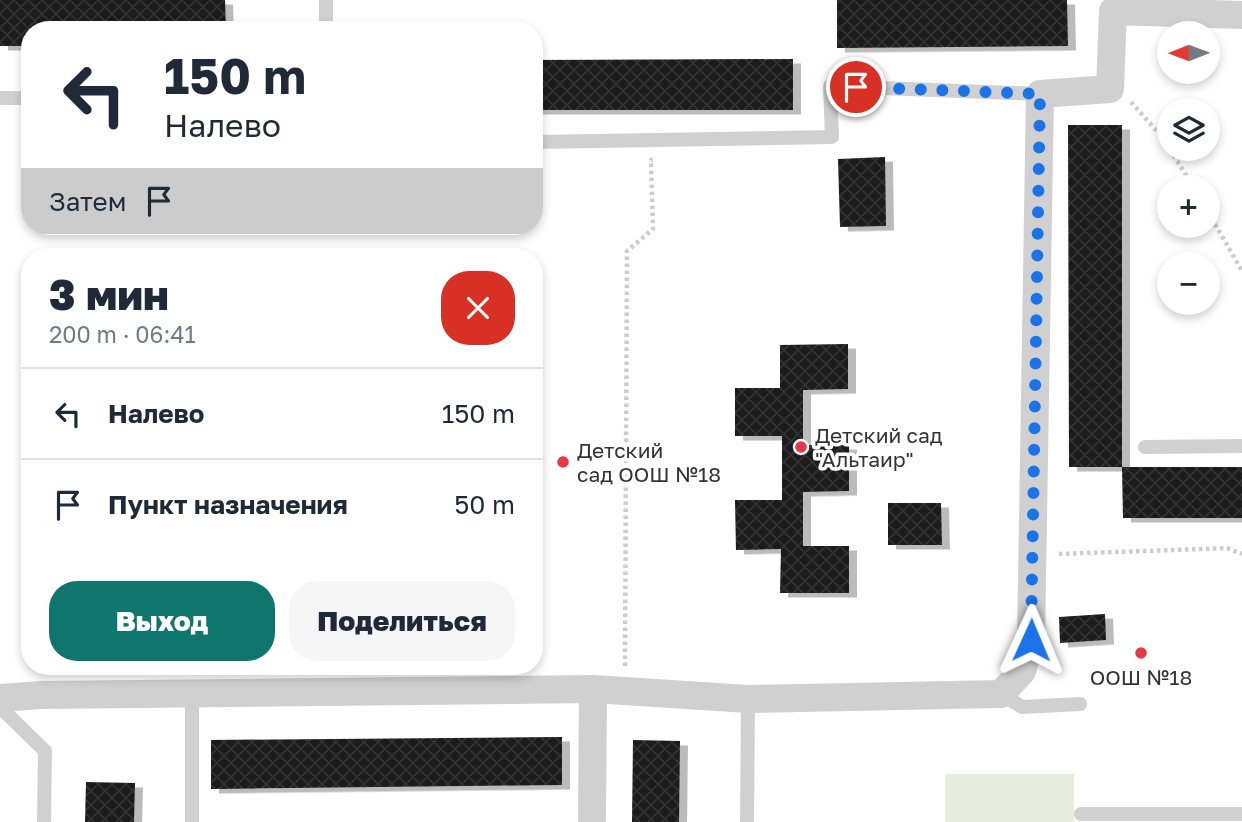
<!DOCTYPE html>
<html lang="ru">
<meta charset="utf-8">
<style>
:root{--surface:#fff;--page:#f6f6f7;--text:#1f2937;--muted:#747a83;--line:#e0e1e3;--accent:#0f766e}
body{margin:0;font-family:"Golos Text",sans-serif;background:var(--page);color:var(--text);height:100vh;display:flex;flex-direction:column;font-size:26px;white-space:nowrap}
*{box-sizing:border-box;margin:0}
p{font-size:23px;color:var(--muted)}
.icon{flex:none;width:38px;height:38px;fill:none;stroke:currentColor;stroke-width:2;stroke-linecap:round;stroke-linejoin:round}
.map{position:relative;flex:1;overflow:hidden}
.details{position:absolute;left:21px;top:248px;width:522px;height:427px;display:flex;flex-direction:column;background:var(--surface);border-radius:28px;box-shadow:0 4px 10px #0003}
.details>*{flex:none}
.hud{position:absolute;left:21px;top:21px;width:522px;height:214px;border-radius:28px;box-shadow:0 4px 10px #0003;background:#fff;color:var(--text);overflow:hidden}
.needle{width:46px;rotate:269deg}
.controls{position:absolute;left:1157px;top:21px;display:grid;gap:14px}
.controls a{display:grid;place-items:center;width:63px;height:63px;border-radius:50%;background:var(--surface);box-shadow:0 4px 10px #0003;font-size:35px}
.pin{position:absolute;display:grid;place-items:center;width:60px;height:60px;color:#fff;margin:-30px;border:4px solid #fff;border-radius:50%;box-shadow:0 2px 7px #0007}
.me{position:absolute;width:77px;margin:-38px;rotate:1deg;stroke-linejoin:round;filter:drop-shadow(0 0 5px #0008)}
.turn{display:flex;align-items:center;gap:24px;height:147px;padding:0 28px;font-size:32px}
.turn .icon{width:91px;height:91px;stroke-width:2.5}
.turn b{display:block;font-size:49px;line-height:60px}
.then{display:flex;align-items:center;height:66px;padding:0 28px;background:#0003;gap:14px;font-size:26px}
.round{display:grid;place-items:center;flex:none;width:74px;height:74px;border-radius:28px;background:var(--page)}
.head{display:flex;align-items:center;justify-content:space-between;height:119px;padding:0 28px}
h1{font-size:42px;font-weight:800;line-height:52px}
.button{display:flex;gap:14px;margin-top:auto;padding:14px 28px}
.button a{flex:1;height:80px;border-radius:28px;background:var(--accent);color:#fff;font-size:28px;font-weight:800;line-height:80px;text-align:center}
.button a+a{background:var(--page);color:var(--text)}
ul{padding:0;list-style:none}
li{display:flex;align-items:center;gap:21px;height:91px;padding:0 28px;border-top:2px solid var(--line)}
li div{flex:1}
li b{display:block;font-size:26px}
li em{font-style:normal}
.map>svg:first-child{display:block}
.green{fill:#e6ecdf}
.building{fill:url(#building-cross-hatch);filter:url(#shadow)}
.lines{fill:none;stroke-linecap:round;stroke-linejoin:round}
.path{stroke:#cdcdcd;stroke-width:4.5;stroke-dasharray:3.5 3.5;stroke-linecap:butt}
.lane{stroke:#d0d0d0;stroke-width:14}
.street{stroke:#d0d0d0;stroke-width:28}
.route{stroke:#1a73e8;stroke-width:12;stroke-dasharray:0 21.6}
.poi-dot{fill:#e63946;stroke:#fff;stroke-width:2.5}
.labels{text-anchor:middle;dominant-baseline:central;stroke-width:7;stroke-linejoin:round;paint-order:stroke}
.poi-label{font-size:21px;fill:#333;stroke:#fff;text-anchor:start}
</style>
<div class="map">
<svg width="1242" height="822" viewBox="0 0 1242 822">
<defs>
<pattern id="building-cross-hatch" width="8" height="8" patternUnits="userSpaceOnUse" patternTransform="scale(1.75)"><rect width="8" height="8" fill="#1a1a1a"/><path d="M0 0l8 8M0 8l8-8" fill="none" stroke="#333"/></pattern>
<filter id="shadow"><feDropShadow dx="8" dy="4.5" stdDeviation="0" flood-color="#0004"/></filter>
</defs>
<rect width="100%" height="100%" fill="#fff"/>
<!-- green -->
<path class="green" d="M 945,774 L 1074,774 L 1074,822 L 945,822 Z"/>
<!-- building -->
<path class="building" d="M 0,0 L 225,0 L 226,30 L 30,30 L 30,46 L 0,46 Z
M 837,0 L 1067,0 L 1068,46 L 837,48 Z
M 793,59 L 793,110 L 534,110 L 534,60 Z
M 1068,125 L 1122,125 L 1122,467 L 1069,467 Z
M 885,157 L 886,226 L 840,227 L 838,159 Z
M 848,344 L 848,389 L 803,390 L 803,445 L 849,445 L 849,491 L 803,492 L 803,546 L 849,546 L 849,593 L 780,593 L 781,549 L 736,550 L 735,500 L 782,500 L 782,436 L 735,436 L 735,388 L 780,388 L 780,345 Z
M 1122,467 L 1242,467 L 1242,518 L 1123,518 Z
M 888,503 L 941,503 L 942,545 L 888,545 Z
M 1105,614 L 1106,640 L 1060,643 L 1059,617 Z
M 562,737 L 562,785 L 211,789 L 211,740 Z
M 633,740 L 680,741 L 679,822 L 632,822 Z
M 86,782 L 135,783 L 134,822 L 85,822 Z"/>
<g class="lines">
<!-- path -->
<path class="path" d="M 1131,102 L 1163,138 L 1169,147
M 1170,149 L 1193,187
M 1208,212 L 1242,271
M 1059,554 L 1227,548 L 1242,554
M 625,666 L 627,251 L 653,229 L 651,160 L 653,160"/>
<!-- lane -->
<path class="lane" d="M 326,0 L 326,30
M 0,98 L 30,98
M 534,142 L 832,137 L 830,86 L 1040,94
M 1145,447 L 1242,446
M 192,694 L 192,822
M 1001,694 L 1022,707 L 1080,704
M 0,707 L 45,751 L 44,822
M 1081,814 L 1242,814
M 747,822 L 748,699"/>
<!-- street -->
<path class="street" d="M 0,698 L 41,695 L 593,689 L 748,699 L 1001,694 L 1022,671 L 1031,640 L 1040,94 L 1110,89 L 1113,11 L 1242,15
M 592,822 L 593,689"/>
</g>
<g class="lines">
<!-- route -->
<path class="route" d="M 856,87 L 1040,94 L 1031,640"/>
</g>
<!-- markers -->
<g class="poi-dot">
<circle cx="801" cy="447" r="7"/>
<circle cx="563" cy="462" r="7"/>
<circle cx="1141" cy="653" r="7"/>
</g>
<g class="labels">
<!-- poi labels -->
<g class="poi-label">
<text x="815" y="435">Детский сад<tspan x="815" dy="24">"Альтаир"</tspan></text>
<text x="577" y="450">Детский<tspan x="577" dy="24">сад ООШ №18</tspan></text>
<text x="1141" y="677" text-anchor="middle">ООШ №18</text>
</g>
</g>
</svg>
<div class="controls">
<a><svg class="needle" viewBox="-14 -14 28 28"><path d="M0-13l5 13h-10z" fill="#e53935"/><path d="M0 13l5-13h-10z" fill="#747a83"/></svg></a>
<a><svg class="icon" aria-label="layers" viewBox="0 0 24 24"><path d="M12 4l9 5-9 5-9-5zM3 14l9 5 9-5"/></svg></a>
<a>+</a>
<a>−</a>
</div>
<div class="pin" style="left:856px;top:87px;background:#d93025"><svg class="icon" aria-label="arrive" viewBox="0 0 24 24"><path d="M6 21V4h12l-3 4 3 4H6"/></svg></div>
<svg class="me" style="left:1031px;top:640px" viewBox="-20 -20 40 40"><path d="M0-17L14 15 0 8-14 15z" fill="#1a73e8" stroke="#fff" stroke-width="4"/></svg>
<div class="hud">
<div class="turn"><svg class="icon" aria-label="left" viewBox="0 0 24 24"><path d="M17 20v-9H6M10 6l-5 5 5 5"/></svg><div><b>150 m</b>Налево</div></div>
<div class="then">Затем<svg class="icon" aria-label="arrive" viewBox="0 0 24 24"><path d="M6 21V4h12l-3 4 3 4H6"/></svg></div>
</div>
<section class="details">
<div class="head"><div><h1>3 мин</h1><p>200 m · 06:41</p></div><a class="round" style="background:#d93025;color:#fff"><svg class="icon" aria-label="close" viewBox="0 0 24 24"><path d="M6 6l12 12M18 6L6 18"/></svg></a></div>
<ul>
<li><svg class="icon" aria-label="left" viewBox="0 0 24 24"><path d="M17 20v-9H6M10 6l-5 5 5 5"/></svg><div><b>Налево</b></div><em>150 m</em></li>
<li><svg class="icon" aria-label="arrive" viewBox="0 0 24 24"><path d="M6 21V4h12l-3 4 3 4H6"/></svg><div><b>Пункт назначения</b></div><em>50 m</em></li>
</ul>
<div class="button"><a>Выход</a><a>Поделиться</a></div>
</section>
</div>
